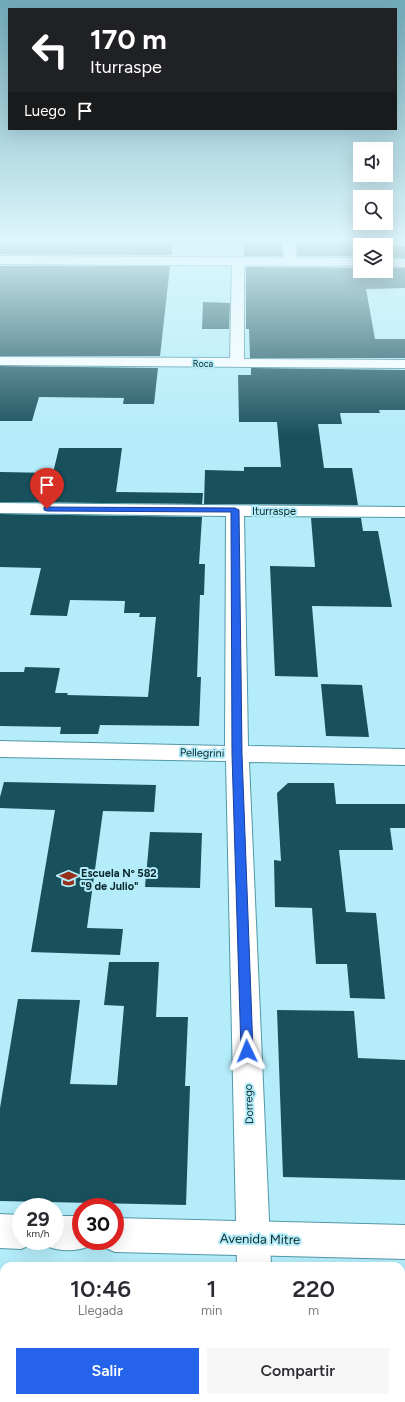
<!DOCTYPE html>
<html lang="es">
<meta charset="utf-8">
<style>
:root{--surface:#fff;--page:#f7f7f7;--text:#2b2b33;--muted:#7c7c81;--accent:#2563eb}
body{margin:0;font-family:Figtree,sans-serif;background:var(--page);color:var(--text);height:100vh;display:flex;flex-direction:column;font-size:15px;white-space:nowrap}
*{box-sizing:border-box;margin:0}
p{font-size:13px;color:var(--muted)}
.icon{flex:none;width:22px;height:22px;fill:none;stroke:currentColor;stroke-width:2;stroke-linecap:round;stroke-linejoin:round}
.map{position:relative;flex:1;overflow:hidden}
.panel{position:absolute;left:0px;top:1262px;width:405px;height:140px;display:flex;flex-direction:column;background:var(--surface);border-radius:12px 12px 0 0;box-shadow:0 4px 16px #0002}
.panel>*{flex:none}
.guide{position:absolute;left:8px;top:8px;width:389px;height:122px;border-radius:0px;box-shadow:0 4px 16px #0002;background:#202124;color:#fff;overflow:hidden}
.buttons{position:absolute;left:353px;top:142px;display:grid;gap:8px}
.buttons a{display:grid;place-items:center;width:40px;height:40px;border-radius:0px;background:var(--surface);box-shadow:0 4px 16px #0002;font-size:20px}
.speed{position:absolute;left:12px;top:1198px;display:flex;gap:8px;font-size:20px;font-weight:700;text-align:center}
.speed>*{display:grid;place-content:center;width:52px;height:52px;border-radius:50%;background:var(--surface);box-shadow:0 4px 16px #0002;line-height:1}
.speed small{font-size:10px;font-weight:400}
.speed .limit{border:6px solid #d22;background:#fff;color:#111}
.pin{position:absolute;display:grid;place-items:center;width:34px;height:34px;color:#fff;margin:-41px -17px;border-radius:50% 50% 50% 0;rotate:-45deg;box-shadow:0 0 4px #0007}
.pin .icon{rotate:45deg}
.me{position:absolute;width:44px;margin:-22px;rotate:358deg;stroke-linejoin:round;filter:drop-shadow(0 0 3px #0008)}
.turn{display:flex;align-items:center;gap:14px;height:84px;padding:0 16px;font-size:18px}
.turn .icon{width:52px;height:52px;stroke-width:2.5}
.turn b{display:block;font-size:28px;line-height:34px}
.then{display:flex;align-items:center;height:38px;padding:0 16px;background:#0003;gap:8px;font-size:15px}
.eta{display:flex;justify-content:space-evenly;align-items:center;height:68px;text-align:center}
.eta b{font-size:24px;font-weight:600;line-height:28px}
.button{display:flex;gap:8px;margin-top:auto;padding:8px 16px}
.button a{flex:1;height:46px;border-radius:0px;background:var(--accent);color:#fff;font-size:16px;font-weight:600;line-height:46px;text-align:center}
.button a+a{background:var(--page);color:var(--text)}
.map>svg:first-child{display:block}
.building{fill:#18505c}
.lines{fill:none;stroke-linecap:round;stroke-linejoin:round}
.street-casing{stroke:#5298a8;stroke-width:2}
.secondary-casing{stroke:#5298a8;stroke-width:2}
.street{fill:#fff;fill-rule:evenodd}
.secondary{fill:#fff;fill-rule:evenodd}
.route{fill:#2563eb;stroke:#184099}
.labels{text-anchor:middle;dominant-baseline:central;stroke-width:4;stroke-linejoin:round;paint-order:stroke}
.far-street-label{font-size:9px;fill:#09282e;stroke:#b4ecf9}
.street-label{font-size:11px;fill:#09282e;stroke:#b4ecf9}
.poi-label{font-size:11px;font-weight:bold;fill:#09282e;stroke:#b4ecf9;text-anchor:start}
.near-street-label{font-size:13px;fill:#09282e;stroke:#b4ecf9}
</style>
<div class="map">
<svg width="405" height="1402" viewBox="0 0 405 1402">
<rect width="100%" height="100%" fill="#b4ecf9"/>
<!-- building -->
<path class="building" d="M 91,240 L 173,242 L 172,255 L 0,254 L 0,244 L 70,244 L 71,242 L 91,242 Z
M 341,240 L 369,240 L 370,245 L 360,245 L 360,256 L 298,256 L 296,243 L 342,244 Z
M 243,243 L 281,243 L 283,256 L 244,256 Z
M 386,246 L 405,246 L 405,258 L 386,257 Z
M 0,266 L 170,266 L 160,356 L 0,356 Z
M 246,267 L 360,268 L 360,271 L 386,271 L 386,268 L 405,268 L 405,288 L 366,289 L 375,339 L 405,339 L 405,358 L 250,358 L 249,329 L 246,329 Z
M 203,302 L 230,303 L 229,329 L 202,329 Z
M 0,366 L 158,368 L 154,404 L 123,404 L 124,398 L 39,397 L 32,421 L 0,421 Z
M 251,368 L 405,370 L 405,410 L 379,410 L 380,413 L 340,413 L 342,424 L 318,424 L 324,468 L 352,468 L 358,505 L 204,504 L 205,470 L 244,471 L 244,467 L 281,467 L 277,422 L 239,422 L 238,375 L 251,375 Z
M 59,448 L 122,448 L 116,492 L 203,493 L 202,504 L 0,502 L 0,472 L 53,473 Z
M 0,514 L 202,517 L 199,564 L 205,564 L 204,595 L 200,595 L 197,677 L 201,677 L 199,726 L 100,725 L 98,734 L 60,734 L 61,727 L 0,726 L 0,672 L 24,672 L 25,667 L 60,668 L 55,693 L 68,693 L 67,695 L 148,697 L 156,617 L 139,617 L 140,613 L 124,613 L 125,601 L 70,600 L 67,616 L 30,615 L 41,568 L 0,567 Z
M 311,518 L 361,518 L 363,531 L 378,531 L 392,607 L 312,606 L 318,677 L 275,676 L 270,566 L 315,567 Z
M 321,684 L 362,685 L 369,737 L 326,736 Z
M 4,782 L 156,785 L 154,812 L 103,811 L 87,928 L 123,929 L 120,955 L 31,952 L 55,810 L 0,808 L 0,797 Z
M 288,783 L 334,783 L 336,804 L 405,804 L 405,828 L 390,828 L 393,850 L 339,850 L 346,912 L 376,913 L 385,999 L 350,998 L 347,964 L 316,964 L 312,908 L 275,907 L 274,860 L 281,861 L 277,793 Z
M 150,832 L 202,833 L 200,888 L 145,887 Z
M 109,962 L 159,962 L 156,1017 L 188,1017 L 185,1086 L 190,1086 L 186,1205 L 0,1201 L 0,1108 L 18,999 L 80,1000 L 70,1084 L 117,1085 L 124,1006 L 104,1005 Z
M 277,1010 L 354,1011 L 358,1058 L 405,1060 L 405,1180 L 283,1177 Z"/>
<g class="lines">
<defs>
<path id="street" d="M 282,240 L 294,240 L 297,262 L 295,265 L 287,265 L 285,262 Z
M 238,257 L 242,258 L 244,261 L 244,359 L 405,360 L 405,368 L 0,365 L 0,357 L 230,358 L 232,261 L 234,258 Z
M 0,503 L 405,507 L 405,517 L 244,516 L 248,746 L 405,749 L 405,765 L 249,762 L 271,1266 L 237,1266 L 226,761 L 0,757 L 0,741 L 225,746 L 226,516 L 0,513 Z
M 238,1398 L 276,1398 L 276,1402 L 238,1402 Z"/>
<path id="secondary" d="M 0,256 L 360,258 L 360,266 L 0,264 Z
M 386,258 L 405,259 L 405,267 L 386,266 Z
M 0,1214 L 21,1215 L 21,1241 L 34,1241 L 33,1244 L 21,1249 L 0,1248 Z
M 55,1216 L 81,1216 L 81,1241 L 95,1241 L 93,1245 C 76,1252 60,1252 43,1245 L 41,1241 L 55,1241 Z
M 115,1218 L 405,1225 L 405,1259 L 115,1252 L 103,1247 L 100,1241 L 115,1241 Z"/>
</defs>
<!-- street casing -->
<use href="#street" class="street-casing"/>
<!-- secondary casing -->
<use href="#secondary" class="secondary-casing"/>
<!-- street -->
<use href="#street" class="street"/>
<!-- secondary -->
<use href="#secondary" class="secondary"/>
</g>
<!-- sky -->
<linearGradient id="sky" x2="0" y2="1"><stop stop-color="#71aab9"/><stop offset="0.55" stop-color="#ddf6fc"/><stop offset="1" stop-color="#ddf6fc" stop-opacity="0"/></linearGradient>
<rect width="405" height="436" fill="url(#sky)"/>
<!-- route -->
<path class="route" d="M 44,507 L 235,508 L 239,510 L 242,754 L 253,1051 L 251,1055 L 247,1057 L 242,1055 L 241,1051 L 232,754 L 231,512 L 47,511 L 44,510 Z"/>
<!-- icons -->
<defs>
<symbol id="school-bare" viewBox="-9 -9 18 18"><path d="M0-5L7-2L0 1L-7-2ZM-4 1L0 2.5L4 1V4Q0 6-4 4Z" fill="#983019" stroke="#b4ecf9" stroke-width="2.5" paint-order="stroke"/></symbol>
</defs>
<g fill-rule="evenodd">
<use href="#school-bare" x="56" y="866" width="25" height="25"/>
</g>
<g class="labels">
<!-- far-street labels -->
<g class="far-street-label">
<text x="203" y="363">Roca</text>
</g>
<!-- street labels -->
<g class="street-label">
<text x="274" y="511">Iturraspe</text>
<text transform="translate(202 753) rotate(1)">Pellegrini</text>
<text transform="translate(249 1104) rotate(-92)">Dorrego</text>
</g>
<!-- poi labels -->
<g class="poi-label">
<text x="81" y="873">Escuela Nº 582<tspan x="81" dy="13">"9 de Julio"</tspan></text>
</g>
<!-- near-street labels -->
<g class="near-street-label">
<text transform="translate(260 1239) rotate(1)">Avenida Mitre</text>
</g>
</g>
</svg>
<div class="buttons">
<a><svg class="icon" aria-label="sound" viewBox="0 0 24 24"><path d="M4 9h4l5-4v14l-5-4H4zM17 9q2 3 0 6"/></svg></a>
<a><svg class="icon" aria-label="search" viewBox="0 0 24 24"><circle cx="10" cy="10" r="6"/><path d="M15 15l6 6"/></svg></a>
<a><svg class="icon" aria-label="layers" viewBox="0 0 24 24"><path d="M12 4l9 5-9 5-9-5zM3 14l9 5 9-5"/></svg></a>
</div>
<div class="speed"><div>29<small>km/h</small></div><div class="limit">30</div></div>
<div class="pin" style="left:47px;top:509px;background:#d93025"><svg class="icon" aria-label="arrive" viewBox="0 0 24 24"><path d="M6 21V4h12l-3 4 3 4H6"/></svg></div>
<svg class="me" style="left:247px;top:1051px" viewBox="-20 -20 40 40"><path d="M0-17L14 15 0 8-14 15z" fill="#2563eb" stroke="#fff" stroke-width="4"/></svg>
<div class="guide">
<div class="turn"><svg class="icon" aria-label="left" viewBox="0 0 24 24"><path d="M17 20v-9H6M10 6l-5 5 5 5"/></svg><div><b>170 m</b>Iturraspe</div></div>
<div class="then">Luego<svg class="icon" aria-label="arrive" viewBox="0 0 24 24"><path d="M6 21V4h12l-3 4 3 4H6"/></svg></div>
</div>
<section class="panel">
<div class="eta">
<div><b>10:46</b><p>Llegada</p></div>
<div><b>1</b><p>min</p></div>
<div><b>220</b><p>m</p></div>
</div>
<div class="button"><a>Salir</a><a>Compartir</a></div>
</section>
</div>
